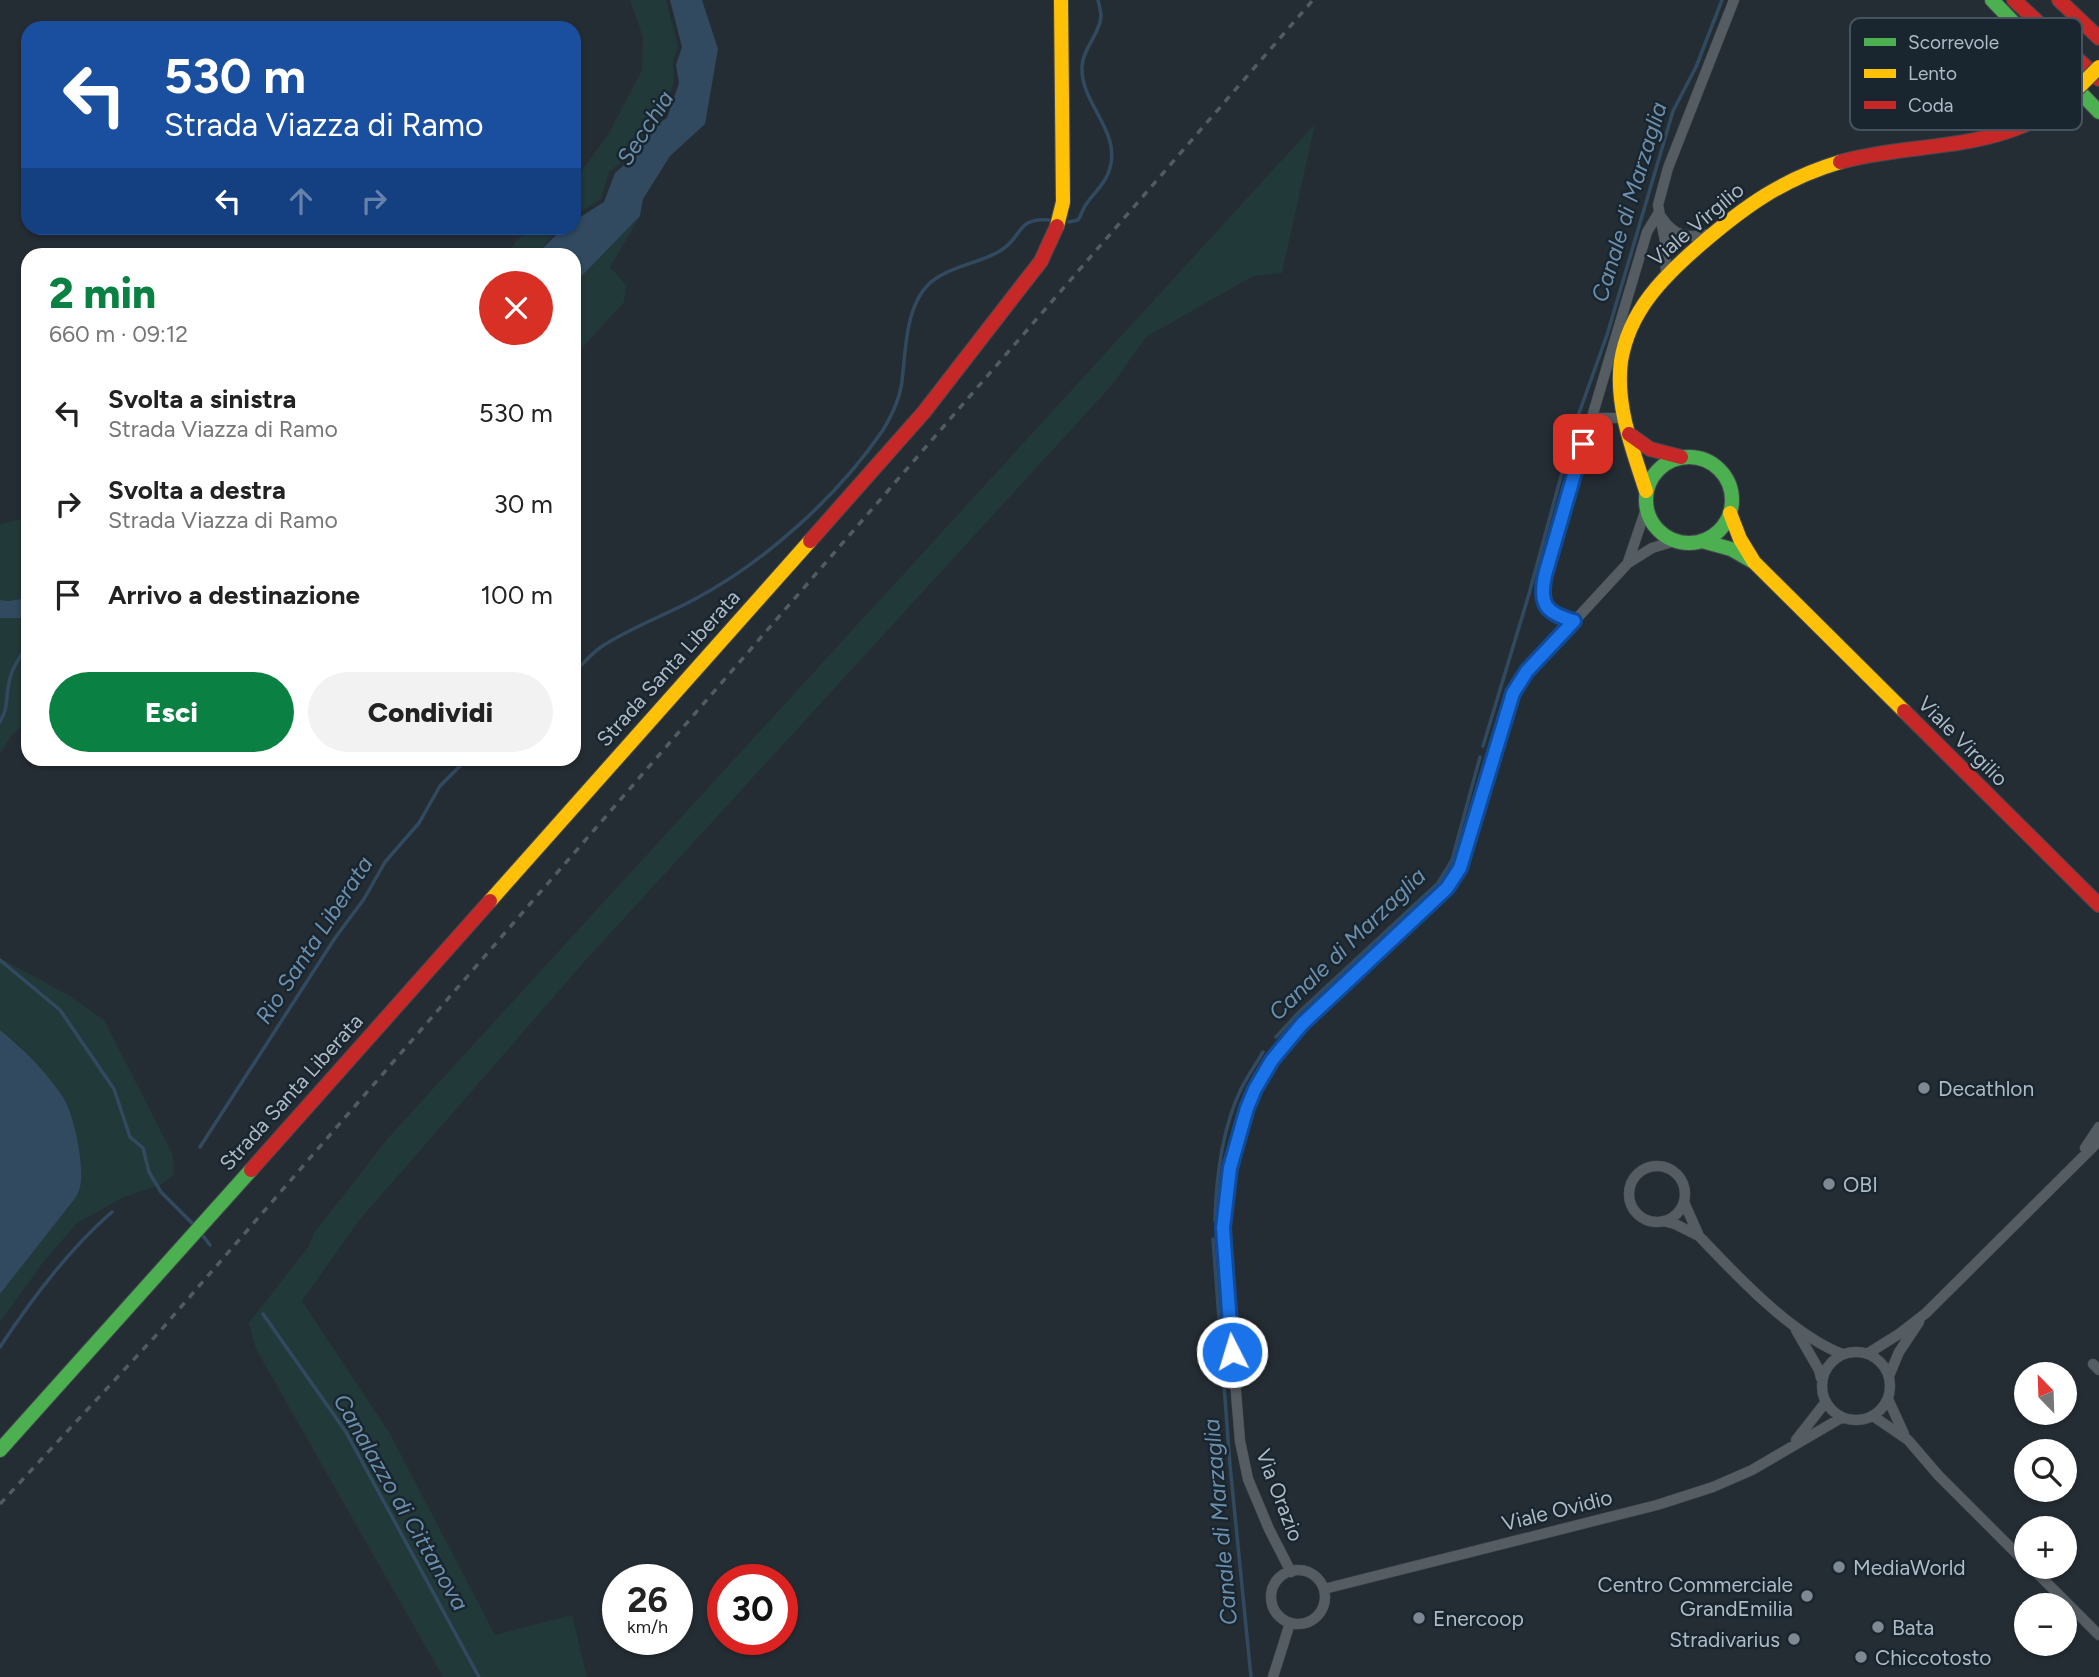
<!DOCTYPE html>
<html lang="it">
<meta charset="utf-8">
<style>
:root{--surface:#fff;--page:#f2f2f2;--text:#222;--muted:#767676;--accent:#0b8043}
body{margin:0;font-family:Figtree,sans-serif;background:var(--page);color:var(--text);height:100vh;display:flex;flex-direction:column;font-size:26px;white-space:nowrap}
*{box-sizing:border-box;margin:0}
p{font-size:23px;color:var(--muted)}
.icon{flex:none;width:38px;height:38px;fill:none;stroke:currentColor;stroke-width:2;stroke-linecap:round;stroke-linejoin:round}
.map{position:relative;flex:1;overflow:hidden}
.sheet{position:absolute;left:21px;top:248px;width:560px;height:518px;display:flex;flex-direction:column;background:var(--surface);border-radius:21px;box-shadow:0 2px 5px #0004}
.sheet>*{flex:none}
.banner{position:absolute;left:21px;top:21px;width:560px;height:214px;border-radius:21px;box-shadow:0 2px 5px #0004;background:#1a4fa0;color:#fff;overflow:hidden}
.needle{width:46px;rotate:337deg}
.controls{position:absolute;left:2014px;top:1362px;display:grid;gap:14px}
.controls a{display:grid;place-items:center;width:63px;height:63px;border-radius:50%;background:var(--surface);box-shadow:0 2px 5px #0004;font-size:35px}
.speed{position:absolute;left:602px;top:1564px;display:flex;gap:14px;font-size:35px;font-weight:700;text-align:center}
.speed>*{display:grid;place-content:center;width:91px;height:91px;border-radius:50%;background:var(--surface);box-shadow:0 2px 5px #0004;line-height:1}
.speed small{font-size:18px;font-weight:400}
.speed .limit{border:10px solid #d22;background:#fff;color:#111}
.pin{position:absolute;display:grid;place-items:center;width:60px;height:60px;color:#fff;margin:-30px;border-radius:14px;box-shadow:0 4px 10px #0006}
.me{position:absolute;width:77px;margin:-38px;rotate:355deg;stroke-linejoin:round;filter:drop-shadow(0 0 5px #0008)}
.turn{display:flex;align-items:center;gap:24px;height:147px;padding:0 28px;font-size:32px}
.turn .icon{width:91px;height:91px;stroke-width:2.5}
.turn b{display:block;font-size:49px;line-height:60px}
.lanes{display:flex;align-items:center;height:66px;padding:0 28px;background:#0003;justify-content:center;gap:35px;direction:ltr}
.lanes .off{opacity:.35}
.round{display:grid;place-items:center;flex:none;width:74px;height:74px;border-radius:37px;background:var(--page)}
.headline{display:flex;align-items:center;justify-content:space-between;height:119px;padding:0 28px}
h1{font-size:42px;font-weight:800;line-height:52px;color:var(--accent)}
.cta{display:flex;gap:14px;margin-top:auto;padding:14px 28px}
.cta a{flex:1;height:80px;border-radius:42px;background:var(--accent);color:#fff;font-size:28px;font-weight:800;line-height:80px;text-align:center}
.cta a+a{background:var(--page);color:var(--text)}
ul{padding:0;list-style:none}
li{display:flex;align-items:center;gap:21px;height:91px;padding:0 28px}
li div{flex:1}
li b{display:block;font-size:26px}
li em{font-style:normal}
.map>svg:first-child{display:block}
.green{fill:#223939}
.water{fill:#314a5f}
.lines{fill:none;stroke-linecap:round;stroke-linejoin:round}
.stream{stroke:#314a5f;stroke-width:3.5}
.street-casing{stroke:#43494f;stroke-width:11}
.fast-casing{stroke:#43494f;stroke-width:16}
.slow-casing{stroke:#43494f;stroke-width:16}
.jam-casing{stroke:#43494f;stroke-width:16}
.street{stroke:#555c62;stroke-width:10}
.fast{stroke:#4caf50;stroke-width:14}
.slow{stroke:#ffc107;stroke-width:14}
.jam{stroke:#c62828;stroke-width:14}
.rail{stroke:#545a60;stroke-width:3.5;stroke-dasharray:7 7;stroke-linecap:butt}
.slow-bridge-casing{stroke:#43494f;stroke-width:16;stroke-linecap:butt}
.slow-bridge{stroke:#ffc107;stroke-width:14}
.route-casing{stroke:#114b97;stroke-width:18}
.route{stroke:#1a73e8;stroke-width:12}
.poi-dot{fill:#7e8994;stroke:#19252f;stroke-width:2.5}
.labels{text-anchor:middle;dominant-baseline:central;stroke-width:5;stroke-linejoin:round;paint-order:stroke}
.street-label{font-size:21px;fill:#aebbc7;stroke:#19252f}
.poi-label{font-size:21px;fill:#aebbc7;stroke:#19252f;text-anchor:start}
.water-label{font-size:23px;font-style:italic;fill:#6c90ac;stroke:#19252f}
.key{fill:#19252f;stroke:#46525d;stroke-width:2}
.key-label{font-size:19px;fill:#aebbc7}
</style>
<div class="map">
<svg width="2099" height="1677" viewBox="0 0 2099 1677">
<rect width="100%" height="100%" fill="#252d34"/>
<!-- green -->
<path class="green" d="M 630,0 L 666,0 L 678,47 L 673,60 L 674,81 L 664,113 L 649,123 L 638,148 L 609,172 L 601,199 L 574,216 L 574,181 L 608,135 L 642,70 L 643,37 Z
M 1315,124 L 1282,273 L 1253,276 L 1146,337 L 1112,385 L 584,962 L 357,1223 L 302,1301 L 390,1434 L 495,1635 L 572,1615 L 587,1677 L 443,1677 L 256,1349 L 249,1323 L 309,1246 L 314,1233 L 389,1137 Z
M 640,216 L 610,267 L 626,285 L 624,302 L 574,357 L 574,284 Z
M 528,228 L 558,228 L 536,255 L 504,256 Z
M 28,518 L 28,598 L 8,601 L 0,600 L 0,524 Z
M 17,617 L 28,618 L 28,720 L 11,736 L 0,754 L 0,618 Z
M 0,958 L 68,995 L 104,1020 L 173,1155 L 174,1175 L 160,1185 L 124,1197 L 77,1223 L 44,1261 L 0,1322 L 0,1294 L 73,1201 L 65,1100 L 18,1044 L 0,1030 Z"/>
<!-- water -->
<path class="water" d="M 670,0 L 702,0 L 718,49 L 705,124 L 670,156 L 643,199 L 640,216 L 574,284 L 574,256 L 536,255 L 563,228 L 574,228 L 574,221 L 604,202 L 615,173 L 641,151 L 650,129 L 667,118 L 679,83 L 676,65 L 682,47 Z
M 28,598 L 28,618 L 0,618 L 0,600 L 8,601 Z
M 0,1030 C 24,1049 46,1072 63,1097 C 74,1114 85,1167 80,1187 C 79,1192 76,1197 73,1201 L 0,1294 Z"/>
<g class="lines">
<!-- stream -->
<path class="stream" d="M 1069,222 L 1078,220 C 1081,216 1082,211 1085,206 C 1092,194 1105,185 1109,171 C 1123,131 1080,105 1082,66 C 1083,48 1100,34 1101,16 C 1101,11 1099,5 1098,0
M 1578,416 L 1607,335 L 1673,111 L 1696,67 L 1722,0
M 574,672 C 583,664 591,654 601,647 C 631,627 664,616 695,599 C 765,562 838,496 883,430 C 892,415 900,399 902,381 C 906,349 905,300 935,279 C 956,264 983,263 1003,249 C 1022,236 1018,217 1049,220
M 0,722 C 9,706 5,699 9,683 C 11,670 20,656 28,646
M 1483,746 L 1529,594 L 1572,436
M 0,960 L 60,1010 L 114,1089 L 130,1137 L 143,1148 L 149,1172 L 161,1192 L 195,1226
M 1276,1037 L 1299,1012 L 1438,883 L 1452,860 L 1480,757
M 200,1147 L 335,938 L 364,899 L 385,862 L 419,823 L 440,786 L 466,760
M 1215,1221 C 1216,1178 1222,1129 1241,1089 C 1247,1077 1256,1064 1263,1052
M 200,1232 L 210,1245
M 1213,1239 L 1230,1465 L 1251,1677
M 263,1314 L 346,1432 L 479,1677
M 0,1347 C 31,1300 70,1248 112,1212"/>
<defs>
<path id="street" d="M 1662,218 C 1674,236 1688,239 1709,234
M 1666,274 L 1665,241 L 1658,205 L 1668,168 L 1734,0
M 1591,418 L 1623,418
M 1628,562 L 1646,509
M 1574,621 C 1545,613 1539,604 1545,575 L 1647,232 L 1659,212
M 2085,1148 L 2099,1127
M1629 1194a28 28 0 1 1 56 0a28 28 0 1 1-56 0Z
M 1663,1221 L 1675,1224 L 1699,1236 L 1684,1202
M 1699,1236 C 1737,1276 1791,1334 1842,1354
M 1796,1330 L 1819,1370 L 1821,1378
M1822 1386a34 34 0 1 1 68 0a34 34 0 1 1-68 0Z
M 1867,1354 L 1899,1334 L 1926,1313 L 2099,1141
M 2093,1364 L 2099,1370
M 1889,1376 L 1899,1352 L 1919,1322
M 1888,1399 L 1904,1434
M 1873,1416 L 1908,1440 L 1939,1476 L 2026,1563
M 1796,1440 L 1825,1403
M 2030,1566 L 2099,1635
M1271 1597a27 27 0 1 1 54 0a27 27 0 1 1-54 0Z
M 1291,1572 L 1269,1529 L 1248,1479 L 1240,1441 L 1224,1246 L 1223,1229 L 1230,1168 L 1247,1108 L 1264,1073 L 1280,1049 L 1302,1024 L 1453,880 L 1467,850 L 1506,708 L 1520,680 L 1628,563 L 1652,548 L 1675,541
M 1324,1589 L 1657,1505 L 1713,1487 L 1752,1470 L 1841,1418
M 1273,1677 L 1290,1623"/>
<path id="fast" d="M 1992,0 L 2099,112
M1646 500a43 43 0 1 1 86 0a43 43 0 1 1-86 0Z
M 1702,541 L 1731,549 L 1752,561
M 0,1450 L 251,1170"/>
<path id="slow" d="M 1057,226 L 1063,202 L 1061,0
M 1646,491 C 1633,450 1615,406 1621,361 C 1629,311 1663,277 1700,245 C 1745,206 1783,179 1840,162
M 1730,513 L 1740,539 L 1754,562 L 1904,711
M 490,901 L 810,541"/>
<path id="jam" d="M 2014,0 L 2099,79
M 2059,0 L 2099,38
M 1840,162 C 1900,145 1965,150 2022,126 C 2041,119 2056,106 2072,94
M 1629,434 L 1650,449 L 1681,457
M 810,541 L 924,412 L 1041,261 L 1057,226
M 1904,711 L 2099,905
M 251,1170 L 490,901"/>
</defs>
<!-- street casing -->
<use href="#street" class="street-casing"/>
<!-- fast casing -->
<use href="#fast" class="fast-casing"/>
<!-- slow casing -->
<use href="#slow" class="slow-casing"/>
<!-- jam casing -->
<use href="#jam" class="jam-casing"/>
<!-- street -->
<use href="#street" class="street"/>
<!-- fast -->
<use href="#fast" class="fast"/>
<!-- slow -->
<use href="#slow" class="slow"/>
<!-- jam -->
<use href="#jam" class="jam"/>
<!-- rail -->
<path class="rail" d="M 0,1504 L 161,1330 L 1313,0"/>
<defs>
<path id="slow-bridge" d="M 2072,94 L 2099,67"/>
</defs>
<!-- slow-bridge casing -->
<use href="#slow-bridge" class="slow-bridge-casing"/>
<!-- slow-bridge -->
<use href="#slow-bridge" class="slow-bridge"/>
</g>
<g class="lines">
<defs>
<path id="route" d="M 1232,1352 L 1223,1228 L 1230,1168 L 1247,1108 L 1255,1089 L 1272,1060 L 1302,1024 L 1447,888 L 1460,868 L 1513,693 L 1527,671 L 1574,621 C 1545,613 1539,604 1545,575 L 1583,444"/>
</defs>
<!-- route casing -->
<use href="#route" class="route-casing"/>
<!-- route -->
<use href="#route" class="route"/>
</g>
<!-- markers -->
<g class="poi-dot">
<circle cx="1924" cy="1088" r="7"/>
<circle cx="1829" cy="1184" r="7"/>
<circle cx="1839" cy="1567" r="7"/>
<circle cx="1807" cy="1596" r="7"/>
<circle cx="1419" cy="1618" r="7"/>
<circle cx="1878" cy="1627" r="7"/>
<circle cx="1794" cy="1639" r="7"/>
<circle cx="1861" cy="1657" r="7"/>
</g>
<g class="labels">
<!-- street labels -->
<g class="street-label">
<text transform="translate(1696 224) rotate(-40)">Viale Virgilio</text>
<text transform="translate(668 668) rotate(-48)">Strada Santa Liberata</text>
<text transform="translate(1963 741) rotate(45)">Viale Virgilio</text>
<text transform="translate(291 1092) rotate(-48)">Strada Santa Liberata</text>
<text transform="translate(1280 1495) rotate(69)">Via Orazio</text>
<text transform="translate(1557 1510) rotate(-14)">Viale Ovidio</text>
</g>
<!-- poi labels -->
<g class="poi-label">
<text x="1938" y="1088">Decathlon</text>
<text x="1843" y="1184">OBI</text>
<text x="1853" y="1567">MediaWorld</text>
<text x="1793" y="1584" text-anchor="end">Centro Commerciale<tspan x="1793" dy="24">GrandEmilia</tspan></text>
<text x="1433" y="1618">Enercoop</text>
<text x="1892" y="1627">Bata</text>
<text x="1780" y="1639" text-anchor="end">Stradivarius</text>
<text x="1875" y="1657">Chiccotosto</text>
</g>
<!-- water labels -->
<g class="water-label">
<text transform="translate(645 128) rotate(-57)">Secchia</text>
<text transform="translate(1629 202) rotate(-73)">Canale di Marzaglia</text>
<text transform="translate(314 940) rotate(-57)">Rio Santa Liberata</text>
<text transform="translate(1347 944) rotate(-44)">Canale di Marzaglia</text>
<text transform="translate(401 1502) rotate(60)">Canalazzo di Cittanova</text>
<text transform="translate(1220 1522) rotate(-95)">Canale di Marzaglia</text>
</g>
</g>
<!-- legend -->
<rect x="1850" y="18" width="232" height="112" rx="10" class="key"/>
<rect x="1864" y="38" width="32" height="8" fill="#4caf50"/>
<rect x="1864" y="69" width="32" height="9" fill="#ffc107"/>
<rect x="1864" y="101" width="32" height="8" fill="#c62828"/>
<g class="key-label">
<text x="1908" y="49">Scorrevole</text>
<text x="1908" y="80">Lento</text>
<text x="1908" y="112">Coda</text>
</g>
</svg>
<div class="controls">
<a><svg class="needle" viewBox="-14 -14 28 28"><path d="M0-13l5 13h-10z" fill="#e53935"/><path d="M0 13l5-13h-10z" fill="#767676"/></svg></a>
<a><svg class="icon" aria-label="search" viewBox="0 0 24 24"><circle cx="10" cy="10" r="6"/><path d="M15 15l6 6"/></svg></a>
<a>+</a>
<a>−</a>
</div>
<div class="speed"><div>26<small>km/h</small></div><div class="limit">30</div></div>
<div class="pin" style="left:1583px;top:444px;background:#d93025"><svg class="icon" aria-label="arrive" viewBox="0 0 24 24"><path d="M6 21V4h12l-3 4 3 4H6"/></svg></div>
<svg class="me" style="left:1232px;top:1352px" viewBox="-20 -20 40 40"><circle r="17" fill="#1a73e8" stroke="#fff" stroke-width="3"/><path d="M0-11L8 9 0 5-8 9z" fill="#fff"/></svg>
<div class="banner">
<div class="turn"><svg class="icon" aria-label="left" viewBox="0 0 24 24"><path d="M17 20v-9H6M10 6l-5 5 5 5"/></svg><div><b>530 m</b>Strada Viazza di Ramo</div></div>
<div class="lanes"><svg class="icon" aria-label="left" viewBox="0 0 24 24"><path d="M17 20v-9H6M10 6l-5 5 5 5"/></svg><svg class="icon off" aria-label="ahead" viewBox="0 0 24 24"><path d="M12 20V5M6 11l6-6 6 6"/></svg><svg class="icon off" aria-label="right" viewBox="0 0 24 24"><path d="M7 20v-9h11M14 6l5 5-5 5"/></svg></div>
</div>
<section class="sheet">
<div class="headline"><div><h1>2 min</h1><p>660 m · 09:12</p></div><a class="round" style="background:#d93025;color:#fff"><svg class="icon" aria-label="close" viewBox="0 0 24 24"><path d="M6 6l12 12M18 6L6 18"/></svg></a></div>
<ul>
<li><svg class="icon" aria-label="left" viewBox="0 0 24 24"><path d="M17 20v-9H6M10 6l-5 5 5 5"/></svg><div><b>Svolta a sinistra</b><p>Strada Viazza di Ramo</p></div><em>530 m</em></li>
<li><svg class="icon" aria-label="right" viewBox="0 0 24 24"><path d="M7 20v-9h11M14 6l5 5-5 5"/></svg><div><b>Svolta a destra</b><p>Strada Viazza di Ramo</p></div><em>30 m</em></li>
<li><svg class="icon" aria-label="arrive" viewBox="0 0 24 24"><path d="M6 21V4h12l-3 4 3 4H6"/></svg><div><b>Arrivo a destinazione</b></div><em>100 m</em></li>
</ul>
<div class="cta"><a>Esci</a><a>Condividi</a></div>
</section>
</div>
